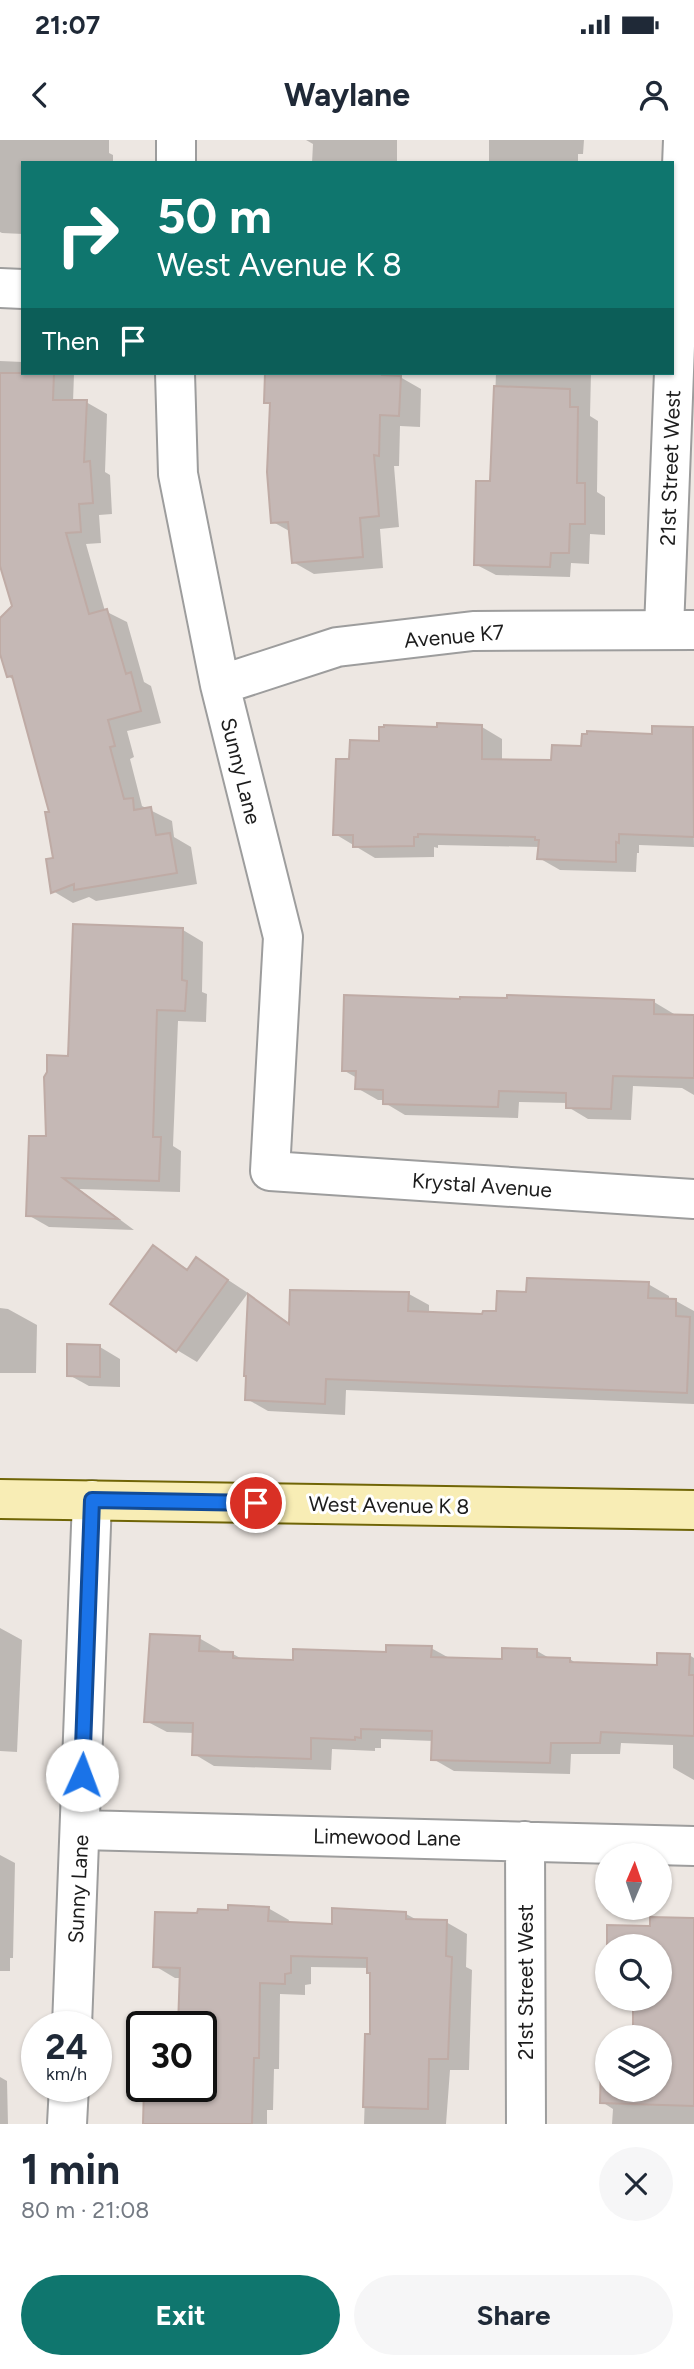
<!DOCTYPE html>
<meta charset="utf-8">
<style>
:root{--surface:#fff;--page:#f6f6f7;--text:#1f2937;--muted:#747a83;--accent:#0f766e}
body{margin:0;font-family:Figtree,sans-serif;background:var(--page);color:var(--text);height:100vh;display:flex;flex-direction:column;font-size:26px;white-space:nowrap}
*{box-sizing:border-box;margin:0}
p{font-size:23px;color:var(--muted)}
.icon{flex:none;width:38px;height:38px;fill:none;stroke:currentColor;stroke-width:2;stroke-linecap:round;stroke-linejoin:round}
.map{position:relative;height:1984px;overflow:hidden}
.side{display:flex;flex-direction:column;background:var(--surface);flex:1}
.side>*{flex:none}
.guide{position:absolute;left:21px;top:21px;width:653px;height:214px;border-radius:0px;box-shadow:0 2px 5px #0004;background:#0f766e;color:#fff;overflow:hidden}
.needle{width:46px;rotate:2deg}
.buttons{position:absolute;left:595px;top:1703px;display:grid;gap:14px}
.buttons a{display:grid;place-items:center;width:77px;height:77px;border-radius:50%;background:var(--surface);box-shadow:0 2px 5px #0004;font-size:35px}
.speed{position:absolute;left:21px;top:1871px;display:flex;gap:14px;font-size:35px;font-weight:700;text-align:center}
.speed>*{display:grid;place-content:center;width:91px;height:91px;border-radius:50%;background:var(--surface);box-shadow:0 2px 5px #0004;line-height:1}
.speed small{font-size:18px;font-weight:400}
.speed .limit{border:4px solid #111;border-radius:10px;background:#fff;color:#111}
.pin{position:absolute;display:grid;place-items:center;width:60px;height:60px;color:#fff;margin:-30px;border:4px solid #fff;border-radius:50%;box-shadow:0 2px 7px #0007}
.me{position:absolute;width:77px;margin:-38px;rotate:2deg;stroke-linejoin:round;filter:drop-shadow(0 0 5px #0008)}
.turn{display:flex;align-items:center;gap:24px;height:147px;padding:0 21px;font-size:32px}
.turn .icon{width:91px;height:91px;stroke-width:2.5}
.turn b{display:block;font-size:49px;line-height:60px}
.then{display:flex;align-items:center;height:66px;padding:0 21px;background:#0003;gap:14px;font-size:26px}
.round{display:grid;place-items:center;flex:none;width:74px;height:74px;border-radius:37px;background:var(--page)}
.head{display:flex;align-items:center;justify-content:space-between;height:119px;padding:0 21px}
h1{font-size:42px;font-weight:700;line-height:52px}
.primary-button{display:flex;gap:14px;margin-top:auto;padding:14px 21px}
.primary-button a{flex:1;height:80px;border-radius:42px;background:var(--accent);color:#fff;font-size:28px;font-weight:700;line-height:80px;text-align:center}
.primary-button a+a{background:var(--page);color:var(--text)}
.status{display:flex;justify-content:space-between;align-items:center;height:49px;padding:0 35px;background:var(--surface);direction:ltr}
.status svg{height:19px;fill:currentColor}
header{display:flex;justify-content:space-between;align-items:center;height:91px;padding:0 21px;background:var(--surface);font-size:32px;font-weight:700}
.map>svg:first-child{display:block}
.shadow{fill:#0003}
.building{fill:#c5b8b5;stroke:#bfaba5;stroke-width:2}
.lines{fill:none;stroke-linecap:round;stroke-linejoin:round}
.street-casing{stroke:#9d9d9d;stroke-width:42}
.secondary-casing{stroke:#706506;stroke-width:42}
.street{stroke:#fff;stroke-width:38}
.secondary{stroke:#f8edb5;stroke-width:38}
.route-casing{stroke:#114b97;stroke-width:18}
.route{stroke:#1a73e8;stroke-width:12}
.labels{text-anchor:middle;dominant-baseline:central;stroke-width:6;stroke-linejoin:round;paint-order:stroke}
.street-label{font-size:21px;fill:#1c1c1c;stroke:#fff}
</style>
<div class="status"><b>21:07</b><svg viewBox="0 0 49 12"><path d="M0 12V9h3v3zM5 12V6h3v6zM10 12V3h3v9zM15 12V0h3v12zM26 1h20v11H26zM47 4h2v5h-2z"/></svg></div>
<header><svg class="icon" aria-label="back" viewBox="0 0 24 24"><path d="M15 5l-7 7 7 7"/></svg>Waylane<svg class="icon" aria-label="person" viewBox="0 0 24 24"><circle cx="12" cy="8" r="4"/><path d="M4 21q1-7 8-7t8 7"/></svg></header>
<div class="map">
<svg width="694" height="1984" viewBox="0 0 694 1984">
<rect width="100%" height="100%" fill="#ede7e2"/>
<!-- shadow -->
<path class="shadow" d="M 0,0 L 109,0 L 109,13 L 113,15 L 113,23 L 23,23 L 23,94 L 2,93 L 0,92 Z
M 306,0 L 397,0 L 397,23 L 312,23 L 313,4 Z
M 489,0 L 584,0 L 583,14 L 578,14 L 578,23 L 489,23 Z
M 0,221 L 23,222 L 23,233 L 71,233 L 74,234 L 73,262 L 86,262 L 107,274 L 105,332 L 110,335 L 112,374 L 99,375 L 101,403 L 86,404 L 105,471 L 127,482 L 144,542 L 151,546 L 161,583 L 127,591 L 134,617 L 130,619 L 142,666 L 172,681 L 174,697 L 191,707 L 197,744 L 96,761 L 89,757 L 73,763 L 53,751 L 55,719 L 51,673 L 14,540 L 8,536 L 0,508 L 0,481 L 14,467 L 0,420 Z
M 267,233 L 393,233 L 393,237 L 400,237 L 421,249 L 420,287 L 400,286 L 399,326 L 394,326 L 399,387 L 380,389 L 383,428 L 314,434 L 293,422 L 291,392 L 273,382 L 271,265 L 266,262 Z
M 496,233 L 591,233 L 590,276 L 598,281 L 597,352 L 605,357 L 605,395 L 590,394 L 589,424 L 571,423 L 570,437 L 496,435 L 475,424 L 492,343 Z
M 482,587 L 502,599 L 502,621 L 553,622 L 583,608 L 692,589 L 694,707 L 639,705 L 639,713 L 637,713 L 636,732 L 560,730 L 539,718 L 540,707 L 438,705 L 438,708 L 434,707 L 434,717 L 375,718 L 335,694 L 351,621 L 380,602 L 438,588 Z
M 183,790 L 203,802 L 202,852 L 207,854 L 206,882 L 178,881 L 173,1006 L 181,1011 L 180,1052 L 79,1049 L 134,1090 L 49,1087 L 28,1075 L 70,918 Z
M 462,861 L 654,862 L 674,874 L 674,876 L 694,877 L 694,955 L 682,948 L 633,946 L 631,980 L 588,979 L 568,967 L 568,963 L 519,962 L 518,978 L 405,975 L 385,963 L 385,960 L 378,960 L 357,948 L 357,938 L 343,930 Z
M 153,1108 L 189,1130 L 196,1119 L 248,1153 L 197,1222 L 177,1210 Z
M 648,1144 L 669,1156 L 669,1160 L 676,1161 L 694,1171 L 694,1264 L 346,1250 L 345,1275 L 268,1271 L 247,1259 L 249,1157 L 291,1184 L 409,1154 L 429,1165 L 429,1174 L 484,1176 L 498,1173 L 528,1154 Z
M 0,1168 L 8,1169 L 37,1185 L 36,1233 L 0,1233 Z
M 100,1207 L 120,1219 L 120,1247 L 89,1246 L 69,1235 Z
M 0,1488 L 22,1500 L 17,1612 L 0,1611 Z
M 199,1498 L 220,1510 L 219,1514 L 233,1514 L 244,1520 L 295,1522 L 431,1508 L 451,1519 L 503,1521 L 537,1511 L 551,1519 L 570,1519 L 577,1524 L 658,1526 L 689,1515 L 694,1518 L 694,1640 L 673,1628 L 673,1605 L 621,1603 L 620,1614 L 571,1614 L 570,1634 L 454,1631 L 433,1619 L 434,1601 L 381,1599 L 381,1608 L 375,1608 L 375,1611 L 332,1609 L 331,1630 L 214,1626 L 194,1614 L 194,1593 L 167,1592 L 146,1581 Z
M 0,1715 L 15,1723 L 13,1818 L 10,1818 L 10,1831 L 0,1831 Z
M 268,1768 L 289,1780 L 288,1784 L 333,1785 L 406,1774 L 419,1781 L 446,1782 L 467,1794 L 466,1827 L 472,1830 L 469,1930 L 450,1930 L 446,1984 L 364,1984 L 367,1895 L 372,1896 L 372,1834 L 369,1828 L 311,1827 L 311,1844 L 305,1845 L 305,1855 L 280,1854 L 279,1929 L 274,1929 L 273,1970 L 267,1970 L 267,1984 L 145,1984 L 146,1946 L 201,1946 L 201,1886 L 180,1886 L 181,1838 L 175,1838 L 155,1826 L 199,1775 Z
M 694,1779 L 694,1984 L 612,1984 L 613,1969 L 602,1962 L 603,1923 L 607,1923 L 607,1950 L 660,1950 L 660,1897 L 635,1897 L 660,1858 L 660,1806 L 609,1806 L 652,1788 Z
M 0,1937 L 7,1941 L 8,1984 L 0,1984 Z"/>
<!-- building -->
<path class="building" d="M 0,233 L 54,233 L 53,260 L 87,260 L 84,322 L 90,321 L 93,363 L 79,364 L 81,392 L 66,393 L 89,474 L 107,469 L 126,534 L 131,532 L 141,571 L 108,580 L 115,606 L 110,607 L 124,659 L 133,658 L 134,670 L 151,667 L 156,695 L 170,693 L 177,733 L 74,750 L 74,744 L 51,753 L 46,719 L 53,718 L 45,672 L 49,672 L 12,536 L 7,537 L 0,514 L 0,478 L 12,466 L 0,426 Z
M 265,233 L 382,233 L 382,235 L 401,236 L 399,276 L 380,275 L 379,316 L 374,315 L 379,376 L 360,378 L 363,417 L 292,423 L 288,382 L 271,383 L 267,332 L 270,263 L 264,263 Z
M 494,246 L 570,249 L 570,267 L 578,267 L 577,343 L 585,343 L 585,384 L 570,384 L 569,413 L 551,413 L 550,427 L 474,425 L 476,341 L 490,341 Z
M 437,583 L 482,585 L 482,619 L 551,620 L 552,605 L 581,606 L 582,594 L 587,594 L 587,591 L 652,594 L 652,586 L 693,587 L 694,697 L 619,694 L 619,703 L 616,702 L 616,722 L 537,719 L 539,700 L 535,700 L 535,697 L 418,694 L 418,697 L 414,697 L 414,706 L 353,707 L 353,695 L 333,695 L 336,619 L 349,619 L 350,600 L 379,601 L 379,587 L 384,587 L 384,585 L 437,587 Z
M 73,784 L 183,788 L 182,840 L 187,841 L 185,871 L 157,870 L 153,997 L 161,997 L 159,1041 L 63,1038 L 118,1079 L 26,1076 L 29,996 L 46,996 L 44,937 L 47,932 L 47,915 L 68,916 Z
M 344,855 L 460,859 L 460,857 L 507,858 L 507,855 L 654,860 L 654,874 L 694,875 L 694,938 L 613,936 L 611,969 L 566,968 L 566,953 L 499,951 L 498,967 L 383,964 L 383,950 L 355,949 L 356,931 L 342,931 Z
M 153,1105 L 187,1130 L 196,1117 L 228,1140 L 176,1212 L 110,1164 Z
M 527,1138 L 649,1142 L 648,1158 L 676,1159 L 676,1176 L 690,1177 L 687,1253 L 326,1239 L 325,1264 L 245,1260 L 246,1236 L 244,1236 L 248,1154 L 289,1184 L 290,1150 L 409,1152 L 408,1171 L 482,1174 L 483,1171 L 496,1171 L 497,1151 L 526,1152 Z
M 67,1204 L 100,1205 L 100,1237 L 67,1236 Z
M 150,1494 L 200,1496 L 199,1511 L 233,1512 L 233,1518 L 293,1520 L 293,1509 L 386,1512 L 386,1505 L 432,1506 L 431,1517 L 502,1519 L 502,1508 L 537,1509 L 537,1517 L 570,1518 L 570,1522 L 657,1525 L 657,1513 L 690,1514 L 689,1535 L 694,1535 L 694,1596 L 601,1592 L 600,1603 L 551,1603 L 550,1623 L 431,1620 L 432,1591 L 361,1589 L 361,1598 L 355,1597 L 355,1600 L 311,1598 L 311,1619 L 192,1615 L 193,1583 L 144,1582 Z
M 228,1765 L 269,1767 L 268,1781 L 332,1784 L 332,1768 L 406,1772 L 406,1779 L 447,1780 L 446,1816 L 452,1817 L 448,1919 L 429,1919 L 428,1969 L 363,1967 L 365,1894 L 370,1894 L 370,1833 L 367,1833 L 367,1818 L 291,1816 L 291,1833 L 285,1834 L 285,1844 L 260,1843 L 259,1918 L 254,1918 L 252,1984 L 143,1984 L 144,1946 L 201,1946 L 201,1886 L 178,1886 L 180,1828 L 153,1827 L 155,1772 L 197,1773 L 198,1769 L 228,1770 Z
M 650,1777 L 694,1778 L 694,1966 L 600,1963 L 601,1921 L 607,1921 L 607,1950 L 660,1950 L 660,1897 L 633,1897 L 633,1858 L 660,1858 L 660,1806 L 607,1806 L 607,1840 L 607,1785 L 650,1786 Z"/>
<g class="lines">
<defs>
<path id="street" d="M 176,23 L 176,0
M 0,148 L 23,149
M 175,233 L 178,334 L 220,545 L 283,797 L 270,1031 L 694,1059
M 664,489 L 683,0
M 220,545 L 337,507 L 473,491 L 694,490
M 81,1690 L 694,1706
M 525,1701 L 526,1984
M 72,1886 L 92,1360
M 67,1984 L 69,1946"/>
<path id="secondary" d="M 0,1359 L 694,1370"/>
</defs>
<!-- street casing -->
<use href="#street" class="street-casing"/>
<!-- secondary casing -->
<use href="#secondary" class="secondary-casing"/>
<!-- street -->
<use href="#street" class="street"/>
<!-- secondary -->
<use href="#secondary" class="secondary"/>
</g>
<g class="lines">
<defs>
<path id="route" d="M 82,1635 L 92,1360 L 256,1363"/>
</defs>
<!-- route casing -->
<use href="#route" class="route-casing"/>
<!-- route -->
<use href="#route" class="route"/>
</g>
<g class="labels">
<!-- street labels -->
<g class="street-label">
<text transform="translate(670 328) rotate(-88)">21st Street West</text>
<text transform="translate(454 496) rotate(-5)">Avenue K7</text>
<text transform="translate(241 631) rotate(76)">Sunny Lane</text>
<text transform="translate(482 1045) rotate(4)">Krystal Avenue</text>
<text transform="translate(389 1365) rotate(1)">West Avenue K 8</text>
<text transform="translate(387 1697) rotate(1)">Limewood Lane</text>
<text transform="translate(78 1749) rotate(-87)">Sunny Lane</text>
<text transform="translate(525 1842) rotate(-90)">21st Street West</text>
</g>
</g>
</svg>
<div class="buttons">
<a><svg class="needle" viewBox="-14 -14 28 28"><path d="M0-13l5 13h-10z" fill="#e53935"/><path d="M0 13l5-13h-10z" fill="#747a83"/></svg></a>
<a><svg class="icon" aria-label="search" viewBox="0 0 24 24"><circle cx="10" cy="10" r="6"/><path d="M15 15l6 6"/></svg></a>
<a><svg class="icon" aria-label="layers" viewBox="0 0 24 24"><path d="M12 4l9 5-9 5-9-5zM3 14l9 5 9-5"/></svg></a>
</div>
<div class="speed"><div>24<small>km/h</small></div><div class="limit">30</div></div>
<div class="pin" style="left:256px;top:1363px;background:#d93025"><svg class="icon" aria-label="arrive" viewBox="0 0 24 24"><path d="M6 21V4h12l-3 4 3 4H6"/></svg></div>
<svg class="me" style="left:82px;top:1635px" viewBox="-20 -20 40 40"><circle r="19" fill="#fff"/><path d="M0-13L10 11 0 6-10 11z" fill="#1a73e8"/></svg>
<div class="guide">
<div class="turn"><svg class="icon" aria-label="right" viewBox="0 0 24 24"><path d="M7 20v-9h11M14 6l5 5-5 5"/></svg><div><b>50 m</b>West Avenue K 8</div></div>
<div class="then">Then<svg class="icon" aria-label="arrive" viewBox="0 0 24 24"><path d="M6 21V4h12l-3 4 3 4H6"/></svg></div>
</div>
</div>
<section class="side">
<div class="head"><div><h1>1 min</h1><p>80 m · 21:08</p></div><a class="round"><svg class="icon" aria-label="close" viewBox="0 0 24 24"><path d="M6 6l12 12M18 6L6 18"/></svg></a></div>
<div class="primary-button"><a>Exit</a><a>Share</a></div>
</section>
